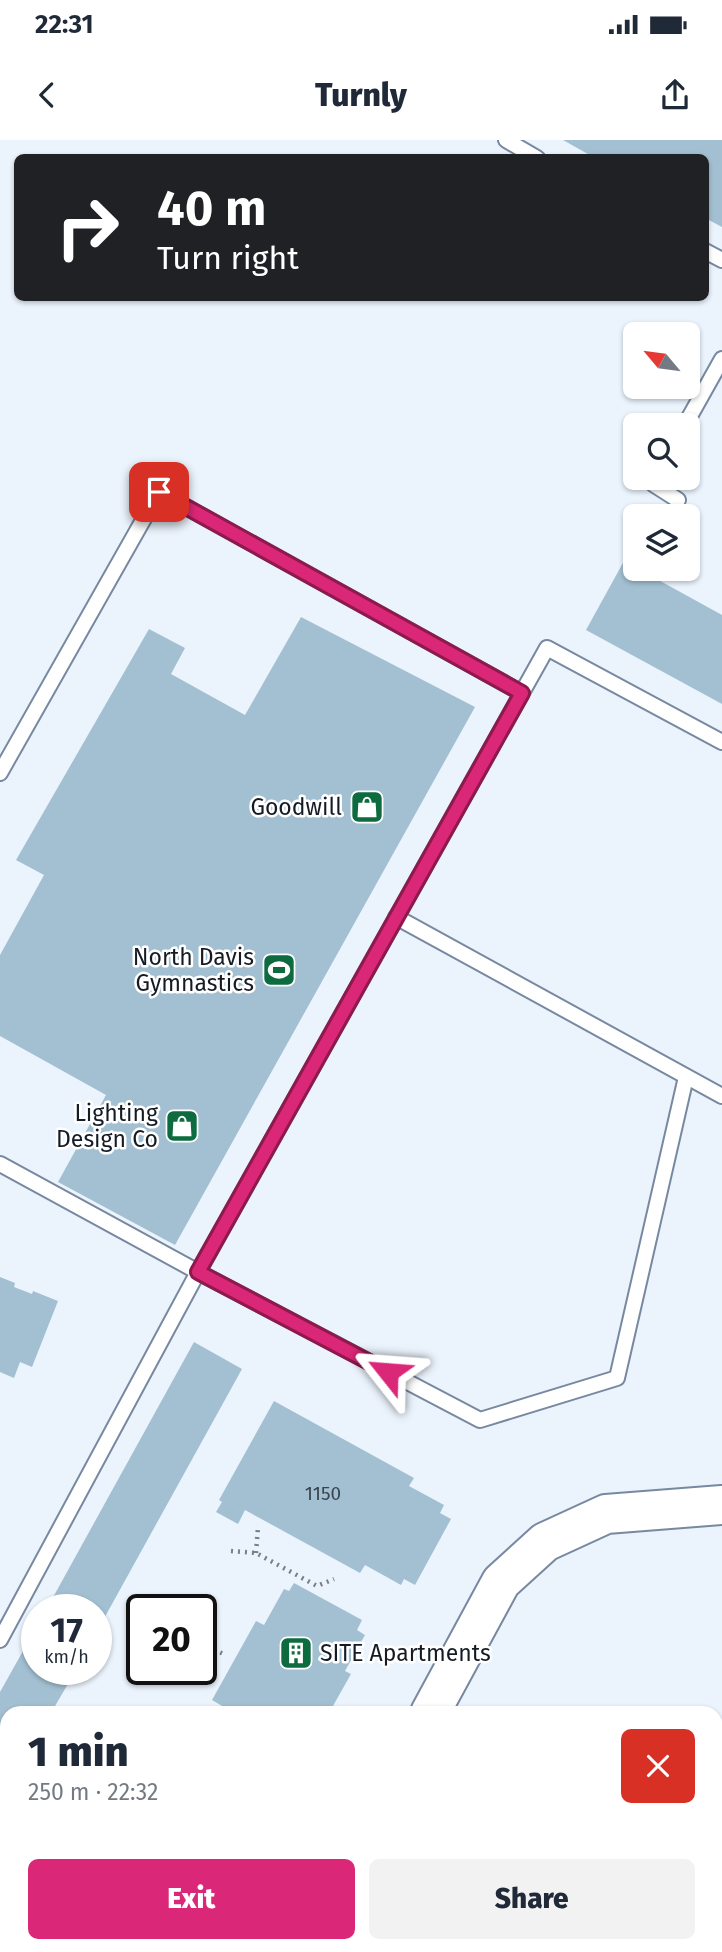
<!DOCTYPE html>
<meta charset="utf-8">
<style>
:root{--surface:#fff;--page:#f2f2f3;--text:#1f2937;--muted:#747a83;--accent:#db2777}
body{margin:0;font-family:"Fira Sans",sans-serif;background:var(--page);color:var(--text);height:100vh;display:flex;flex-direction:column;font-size:26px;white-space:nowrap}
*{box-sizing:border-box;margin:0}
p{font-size:23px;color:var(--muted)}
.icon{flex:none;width:38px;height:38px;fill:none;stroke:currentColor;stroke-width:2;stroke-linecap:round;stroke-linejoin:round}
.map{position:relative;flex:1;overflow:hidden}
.side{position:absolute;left:0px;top:1566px;width:723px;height:247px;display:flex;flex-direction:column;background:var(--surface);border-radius:21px 21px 0 0;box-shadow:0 2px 5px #0004}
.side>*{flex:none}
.hud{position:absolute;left:14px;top:14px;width:695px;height:147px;border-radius:10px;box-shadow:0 2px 5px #0004;background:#202124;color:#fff;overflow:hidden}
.needle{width:46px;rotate:299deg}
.tools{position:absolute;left:623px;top:182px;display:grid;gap:14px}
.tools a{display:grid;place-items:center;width:77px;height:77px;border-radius:10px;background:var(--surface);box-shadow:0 2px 5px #0004;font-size:35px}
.speed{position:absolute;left:21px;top:1454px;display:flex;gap:14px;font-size:35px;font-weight:700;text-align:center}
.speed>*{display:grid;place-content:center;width:91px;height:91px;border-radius:50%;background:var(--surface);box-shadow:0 2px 5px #0004;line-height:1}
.speed small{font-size:18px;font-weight:400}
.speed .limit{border:4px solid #111;border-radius:10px;background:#fff;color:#111}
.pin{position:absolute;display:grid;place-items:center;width:60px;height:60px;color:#fff;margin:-30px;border-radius:14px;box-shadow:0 4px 10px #0006}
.me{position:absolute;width:77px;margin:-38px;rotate:298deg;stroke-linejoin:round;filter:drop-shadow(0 0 5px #0008)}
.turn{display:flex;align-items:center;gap:24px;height:147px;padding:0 28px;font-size:32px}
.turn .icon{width:91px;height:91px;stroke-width:2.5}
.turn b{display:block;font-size:49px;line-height:60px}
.round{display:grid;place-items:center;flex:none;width:74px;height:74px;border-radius:10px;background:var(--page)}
.overview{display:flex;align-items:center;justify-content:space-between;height:119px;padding:0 28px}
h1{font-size:42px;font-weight:800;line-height:52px}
.button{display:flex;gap:14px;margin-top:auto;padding:14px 28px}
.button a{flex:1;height:80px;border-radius:10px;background:var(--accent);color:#fff;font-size:28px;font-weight:800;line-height:80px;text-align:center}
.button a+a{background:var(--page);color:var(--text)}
.status{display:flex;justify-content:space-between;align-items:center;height:49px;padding:0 35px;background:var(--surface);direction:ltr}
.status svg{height:19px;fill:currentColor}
header{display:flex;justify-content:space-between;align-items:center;height:91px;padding:0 28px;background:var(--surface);font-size:32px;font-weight:800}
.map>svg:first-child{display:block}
.building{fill:#a3c0d2}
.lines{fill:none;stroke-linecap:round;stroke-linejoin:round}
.lane-casing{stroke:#7789a0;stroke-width:18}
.secondary-casing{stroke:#7789a0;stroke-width:42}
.path{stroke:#777f88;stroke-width:4.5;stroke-dasharray:2 5;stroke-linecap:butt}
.lane{stroke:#fff;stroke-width:14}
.secondary{stroke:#fff;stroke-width:38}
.route-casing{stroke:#8e194d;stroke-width:18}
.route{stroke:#db2777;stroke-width:12}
.labels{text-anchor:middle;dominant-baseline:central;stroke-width:5;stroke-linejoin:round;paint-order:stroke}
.number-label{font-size:19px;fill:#384450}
.poi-label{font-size:23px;fill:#141b24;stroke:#fff;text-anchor:end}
</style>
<div class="status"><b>22:31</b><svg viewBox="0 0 49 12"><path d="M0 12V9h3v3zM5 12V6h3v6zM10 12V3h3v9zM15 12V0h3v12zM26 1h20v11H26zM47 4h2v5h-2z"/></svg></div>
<header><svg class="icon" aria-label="back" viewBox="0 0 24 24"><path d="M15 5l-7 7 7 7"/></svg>Turnly<svg class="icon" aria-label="share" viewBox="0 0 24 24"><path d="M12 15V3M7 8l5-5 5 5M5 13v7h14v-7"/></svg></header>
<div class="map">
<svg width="722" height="1812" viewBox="0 0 722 1812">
<rect width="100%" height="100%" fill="#ebf3fd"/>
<!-- building -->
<path class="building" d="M 563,0 L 722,0 L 722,87 L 705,78 L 705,18 L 595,18 Z
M 624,421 L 722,475 L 722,564 L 586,490 Z
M 301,477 L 475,567 L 175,1105 L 58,1042 L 106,955 L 0,896 L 0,815 L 44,735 L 16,720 L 149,489 L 185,508 L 171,534 L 245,575 Z
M 0,1137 L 15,1143 L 14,1147 L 32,1154 L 33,1151 L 58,1161 L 32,1227 L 20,1222 L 14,1238 L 0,1232 Z
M 194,1202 L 242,1229 L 96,1493 L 96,1470 L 46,1470 Z
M 274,1261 L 414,1338 L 409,1346 L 444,1365 L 440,1373 L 451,1379 L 415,1445 L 404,1439 L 401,1445 L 365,1425 L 360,1433 L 245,1370 L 238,1384 L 216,1372 L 222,1362 L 219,1360 Z
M 294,1443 L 362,1480 L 357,1490 L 365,1495 L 345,1531 L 351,1534 L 329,1573 L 228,1573 L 229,1570 L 212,1560 L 256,1481 L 264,1485 L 284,1449 L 289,1451 Z
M 37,1486 L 37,1530 L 76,1530 L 51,1573 L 7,1573 L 7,1654 L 0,1666 L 0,1552 Z
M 83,1806 L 199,1806 L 195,1812 L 91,1812 Z
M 405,1806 L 629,1806 L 625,1812 L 401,1812 Z"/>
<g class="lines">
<defs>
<path id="lane" d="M 506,0 L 537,18
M 705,111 L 722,120
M 685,285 L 722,219
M 656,338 L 653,344 L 678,360
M 0,633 L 159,352 L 522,553
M 396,777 L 722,956
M 0,1024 L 198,1132 L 480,1280 L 617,1238 L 686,937
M 0,1500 L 198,1132 L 547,508 L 722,602"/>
<path id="secondary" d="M 430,1573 L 501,1442 L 545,1402 L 606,1374 L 722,1365
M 302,1812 L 305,1806"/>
</defs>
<!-- lane casing -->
<use href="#lane" class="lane-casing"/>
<!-- secondary casing -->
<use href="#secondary" class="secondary-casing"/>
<!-- path -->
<path class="path" d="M 231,1411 L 256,1413 L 317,1446 L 334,1439
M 256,1413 L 258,1387
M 201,1504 L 226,1515
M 204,1806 L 215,1812
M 12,1811 L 13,1812"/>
<!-- lane -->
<use href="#lane" class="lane"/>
<!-- secondary -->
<use href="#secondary" class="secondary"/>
</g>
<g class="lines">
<defs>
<path id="route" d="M 159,352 L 522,553 L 198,1132 L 388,1232"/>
</defs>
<!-- route casing -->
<use href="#route" class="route-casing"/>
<!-- route -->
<use href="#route" class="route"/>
</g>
<!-- icons -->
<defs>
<symbol id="shop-square" viewBox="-11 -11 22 22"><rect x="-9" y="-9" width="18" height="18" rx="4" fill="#0d6b3f" stroke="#fff"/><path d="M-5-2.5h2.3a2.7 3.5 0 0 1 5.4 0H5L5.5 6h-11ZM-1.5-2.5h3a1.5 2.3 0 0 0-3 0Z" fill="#fff"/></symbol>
<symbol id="stadium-square" viewBox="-11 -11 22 22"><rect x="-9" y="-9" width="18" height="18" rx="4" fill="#0d6b3f" stroke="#fff"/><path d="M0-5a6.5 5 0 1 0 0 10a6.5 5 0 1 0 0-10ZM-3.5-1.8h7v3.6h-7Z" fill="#fff"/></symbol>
<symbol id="building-square" viewBox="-11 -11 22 22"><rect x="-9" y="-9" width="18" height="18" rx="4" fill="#0d6b3f" stroke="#fff"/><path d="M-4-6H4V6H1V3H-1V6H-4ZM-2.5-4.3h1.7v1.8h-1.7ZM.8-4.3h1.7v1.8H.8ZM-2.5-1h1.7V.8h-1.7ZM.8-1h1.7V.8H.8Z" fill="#fff"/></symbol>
</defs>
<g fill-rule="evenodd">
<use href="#shop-square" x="348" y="648" width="38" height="38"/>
<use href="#stadium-square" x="260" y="811" width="38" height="38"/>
<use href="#shop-square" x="163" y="967" width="38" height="38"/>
<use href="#building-square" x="277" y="1494" width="38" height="38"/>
</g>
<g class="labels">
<!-- number labels -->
<g class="number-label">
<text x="323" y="1353">1150</text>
</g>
<!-- poi labels -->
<g class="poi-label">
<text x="342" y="667">Goodwill</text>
<text x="254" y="817">North Davis<tspan x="254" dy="26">Gymnastics</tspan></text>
<text x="158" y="973">Lighting<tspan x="158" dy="26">Design Co</tspan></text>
<text x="320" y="1513" text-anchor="start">SITE Apartments</text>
</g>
</g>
</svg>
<div class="tools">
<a><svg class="needle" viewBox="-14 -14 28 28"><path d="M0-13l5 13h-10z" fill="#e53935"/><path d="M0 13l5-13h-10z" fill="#747a83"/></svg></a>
<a><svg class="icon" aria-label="search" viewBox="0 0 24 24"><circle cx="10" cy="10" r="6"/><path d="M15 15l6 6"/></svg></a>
<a><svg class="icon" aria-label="layers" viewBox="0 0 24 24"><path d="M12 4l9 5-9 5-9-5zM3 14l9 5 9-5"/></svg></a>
</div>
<div class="speed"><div>17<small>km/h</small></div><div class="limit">20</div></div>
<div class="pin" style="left:159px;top:352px;background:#d93025"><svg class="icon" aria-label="arrive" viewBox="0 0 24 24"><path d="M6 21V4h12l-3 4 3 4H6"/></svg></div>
<svg class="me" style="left:388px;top:1232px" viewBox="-20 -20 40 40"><path d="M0-17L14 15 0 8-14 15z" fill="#db2777" stroke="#fff" stroke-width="4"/></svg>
<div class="hud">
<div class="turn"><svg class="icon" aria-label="right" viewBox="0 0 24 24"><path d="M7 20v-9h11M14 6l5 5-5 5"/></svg><div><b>40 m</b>Turn right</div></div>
</div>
<section class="side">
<div class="overview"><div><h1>1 min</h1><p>250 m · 22:32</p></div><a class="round" style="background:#d93025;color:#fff"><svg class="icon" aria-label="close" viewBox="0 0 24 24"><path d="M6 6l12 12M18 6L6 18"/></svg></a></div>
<div class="button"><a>Exit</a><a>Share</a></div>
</section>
</div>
